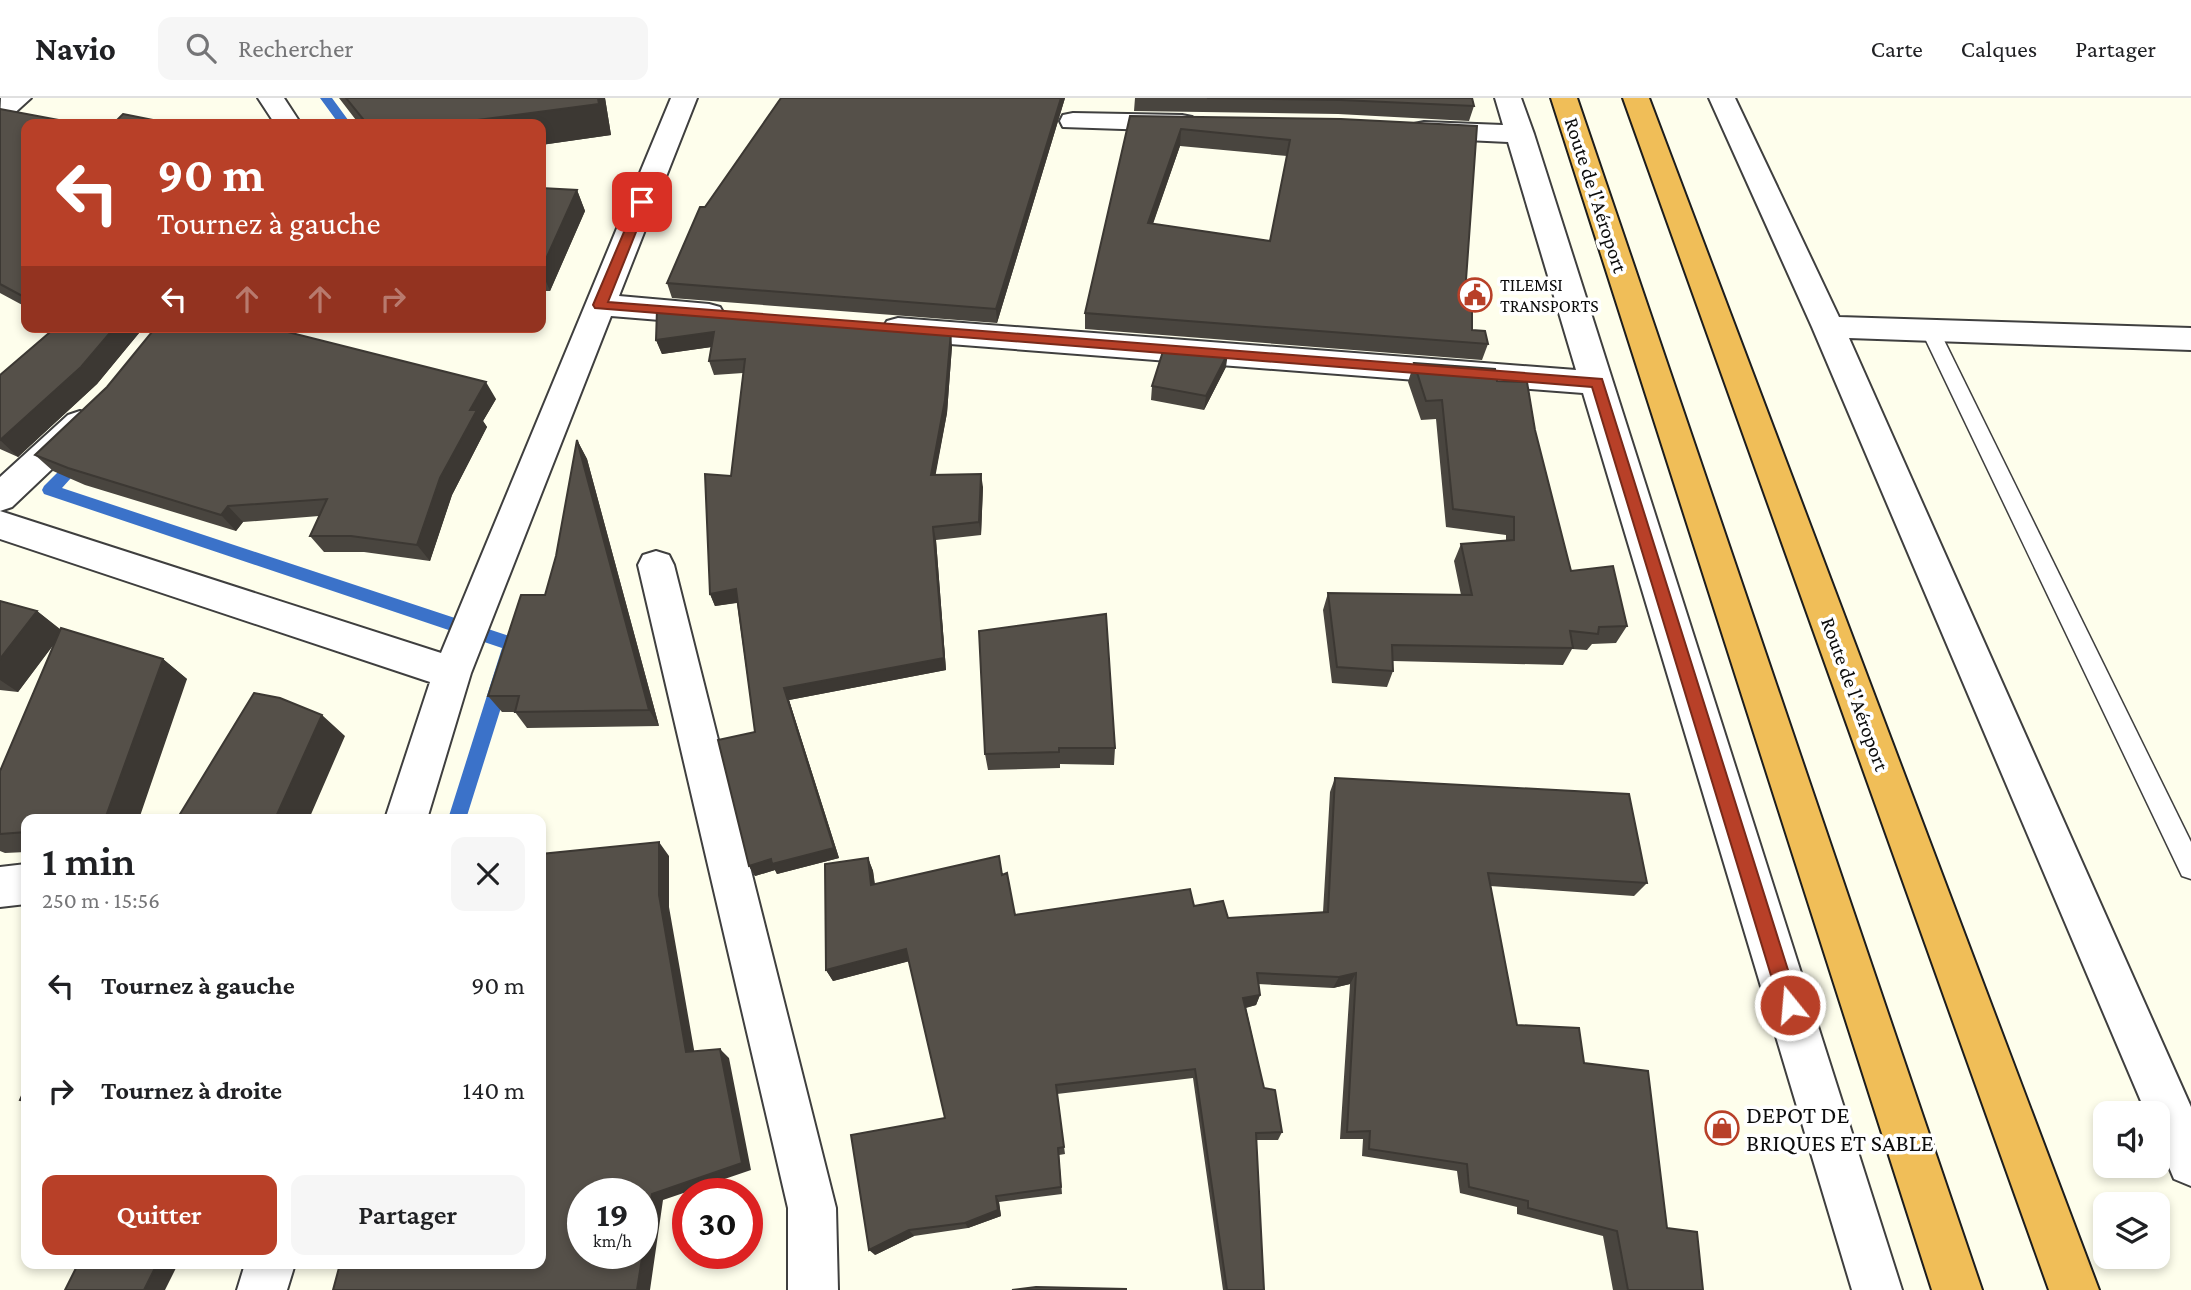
<!DOCTYPE html>
<html lang="fr">
<meta charset="utf-8">
<style>
:root{--surface:#fff;--page:#f6f6f6;--text:#202124;--muted:#757577;--line:#e0e0e0;--accent:#b84028}
body{margin:0;font-family:"Crimson Pro",serif;background:var(--page);color:var(--text);height:100vh;display:flex;flex-direction:column;font-size:26px;white-space:nowrap}
*{box-sizing:border-box;margin:0}
p{font-size:23px;color:var(--muted)}
.icon{flex:none;width:38px;height:38px;fill:none;stroke:currentColor;stroke-width:2;stroke-linecap:round;stroke-linejoin:round}
.map{position:relative;flex:1;overflow:hidden}
.side{position:absolute;left:21px;top:716px;width:525px;height:455px;display:flex;flex-direction:column;background:var(--surface);border-radius:14px;box-shadow:0 4px 10px #0003}
.side>*{flex:none}
.top-card{position:absolute;left:21px;top:21px;width:525px;height:214px;border-radius:14px;box-shadow:0 4px 10px #0003;background:#b84028;color:#fff;overflow:hidden}
.buttons{position:absolute;left:2093px;top:1003px;display:grid;gap:14px}
.buttons a{display:grid;place-items:center;width:77px;height:77px;border-radius:14px;background:var(--surface);box-shadow:0 4px 10px #0003;font-size:35px}
.speed{position:absolute;left:567px;top:1080px;display:flex;gap:14px;font-size:35px;font-weight:700;text-align:center}
.speed>*{display:grid;place-content:center;width:91px;height:91px;border-radius:50%;background:var(--surface);box-shadow:0 4px 10px #0003;line-height:1}
.speed small{font-size:18px;font-weight:400}
.speed .limit{border:10px solid #d22;background:#fff;color:#111}
.pin{position:absolute;display:grid;place-items:center;width:60px;height:60px;color:#fff;margin:-30px;border-radius:14px;box-shadow:0 4px 10px #0006}
.me{position:absolute;width:77px;margin:-38px;rotate:343deg;stroke-linejoin:round;filter:drop-shadow(0 0 5px #0008)}
.turn{display:flex;align-items:center;gap:24px;height:147px;padding:0 21px;font-size:32px}
.turn .icon{width:91px;height:91px;stroke-width:2.5}
.turn b{display:block;font-size:49px;line-height:60px}
.lanes{display:flex;align-items:center;height:66px;padding:0 21px;background:#0003;justify-content:center;gap:35px;direction:ltr}
.lanes .off{opacity:.35}
.round{display:grid;place-items:center;flex:none;width:74px;height:74px;border-radius:14px;background:var(--page)}
.head{display:flex;align-items:center;justify-content:space-between;height:119px;padding:0 21px}
h1{font-size:42px;font-weight:600;line-height:52px}
.action{display:flex;gap:14px;margin-top:auto;padding:14px 21px}
.action a{flex:1;height:80px;border-radius:14px;background:var(--accent);color:#fff;font-size:28px;font-weight:600;line-height:80px;text-align:center}
.action a+a{background:var(--page);color:var(--text)}
ul{padding:0;list-style:none}
li{display:flex;align-items:center;gap:21px;height:105px;padding:0 21px}
li div{flex:1}
li b{display:block;font-size:26px}
li em{font-style:normal}
header{display:flex;align-items:center;gap:42px;box-sizing:border-box;height:98px;padding:0 35px;background:var(--surface);border-bottom:2px solid var(--line)}
header strong{font-size:33px}
nav{display:flex;gap:38px;margin-inline-start:auto;font-size:24px}
.search{width:490px;height:63px;background:var(--page);display:flex;align-items:center;gap:18px;box-sizing:border-box;padding:0 24px;border-radius:14px;color:var(--muted);font-size:26px}
.map>svg:first-child{display:block}
.lines{fill:none;stroke-linecap:round;stroke-linejoin:round}
.stream{fill:#3b72c9;fill-rule:evenodd}
.lane-casing{stroke:#3f3f3f;stroke-width:3}
.street-casing{stroke:#3f3f3f;stroke-width:4}
.highway-casing{stroke:#1d1d1d;stroke-width:4}
.lane{fill:#fff;fill-rule:evenodd}
.street{fill:#fff;fill-rule:evenodd}
.highway{fill:#f0be58;fill-rule:evenodd}
.wall{fill:#49453f;fill-rule:evenodd}
.shaded-wall{fill:#3c3833}
.building{fill:#555049;stroke:#3c3833;stroke-width:2;fill-rule:evenodd}
.route{fill:#b84028;stroke:#782a1a;stroke-width:2}
.labels{text-anchor:middle;dominant-baseline:central;stroke-width:7;stroke-linejoin:round;paint-order:stroke}
.far-poi-label{font-size:18px;fill:#0c0c0c;stroke:#fff;text-anchor:start}
.street-label{font-size:21px;fill:#0c0c0c;stroke:#fff}
.near-poi-label{font-size:24px;fill:#0c0c0c;stroke:#fff;text-anchor:start}
</style>
<header>
<strong>Navio</strong>
<div class="search"><svg class="icon" aria-label="search" viewBox="0 0 24 24"><circle cx="10" cy="10" r="6"/><path d="M15 15l6 6"/></svg>Rechercher</div>
<nav><a>Carte</a><a>Calques</a><a>Partager</a></nav>
</header>
<div class="map">
<svg width="2191" height="1192" viewBox="0 0 2191 1192">
<rect width="100%" height="100%" fill="#fefeec"/>
<g class="lines">
<!-- stream -->
<path class="stream" d="M 320,0 L 332,0 L 351,26 L 339,26 Z
M 80,355 L 88,361 L 62,390 L 518,541 L 521,546 L 466,721 L 448,721 L 502,550 L 44,396 L 42,392 L 44,388 L 75,357 Z"/>
<defs>
<path id="lane" d="M 1930,226 L 1939,232 L 2191,744 L 2191,781 L 2182,778 L 1921,232 Z"/>
<path id="street" d="M 31,0 L 9,20 L 0,22 L 1,0 Z
M 258,0 L 284,0 L 301,26 L 275,26 Z
M 671,0 L 697,0 L 619,198 L 709,206 L 720,209 L 724,216 L 720,223 L 709,226 L 611,218 L 471,575 L 427,721 L 385,721 L 430,584 L 0,441 L 0,413 L 441,555 Z
M 1495,0 L 1521,0 L 1534,36 L 1902,1192 L 1852,1192 L 1583,295 L 898,242 L 887,239 L 882,231 L 887,223 L 898,220 L 1576,272 L 1508,44 L 1424,40 L 1414,38 L 1410,32 L 1414,26 L 1424,24 L 1503,27 Z
M 1709,0 L 1735,0 L 1839,219 L 2191,230 L 2191,252 L 1849,240 L 2191,1009 L 2191,1088 L 2174,1081 L 2158,1043 L 2158,1015 L 2146,1015 L 1812,229 Z
M 1073,15 L 1182,17 L 1192,19 L 1195,25 L 1192,31 L 1182,33 L 1063,29 L 1060,23 L 1063,17 Z
M 80,313 L 92,317 L 97,325 L 92,333 L 12,409 L 0,413 L 0,379 L 68,317 Z
M 656,453 L 669,457 L 674,467 L 836,1110 L 838,1192 L 788,1192 L 788,1110 L 638,467 L 643,457 Z
M 26,766 L 26,806 L 0,809 L 0,769 Z
M 245,1166 L 295,1166 L 287,1192 L 237,1192 Z"/>
<path id="highway" d="M 1551,0 L 1577,0 L 1982,1192 L 1932,1192 Z
M 1623,0 L 1649,0 L 2099,1192 L 2049,1192 Z"/>
</defs>
<!-- lane casing -->
<use href="#lane" class="lane-casing"/>
<!-- street casing -->
<use href="#street" class="street-casing"/>
<!-- highway casing -->
<use href="#highway" class="highway-casing"/>
<!-- lane -->
<use href="#lane" class="lane"/>
<!-- street -->
<use href="#street" class="street"/>
<!-- highway -->
<use href="#highway" class="highway"/>
</g>
<!-- wall -->
<path class="wall" d="M 339,0 L 605,0 L 611,37 L 541,47 L 541,26 L 359,26 Z
M 781,0 L 1065,0 L 997,225 L 672,200 L 667,185 L 705,109 Z
M 1135,0 L 1472,0 L 1474,8 L 1469,23 L 1338,16 L 1134,13 Z
M 0,11 L 26,26 L 26,209 L 0,195 Z
M 1130,18 L 1341,21 L 1466,182 L 1472,232 L 1488,246 L 1482,262 L 1085,231 L 1085,215 ZM 1180,48 L 1287,58 L 1270,143 L 1153,126 Z
M 541,90 L 577,92 L 585,113 L 550,193 L 541,193 Z
M 56,229 L 144,229 L 97,286 L 18,359 L 0,351 L 0,277 Z
M 656,242 L 952,248 L 947,315 L 935,377 L 983,389 L 981,437 L 936,442 L 946,572 L 789,602 L 839,760 L 777,776 L 775,772 L 755,778 L 749,768 L 755,634 L 737,505 L 715,508 L 710,496 L 731,378 L 743,275 L 714,277 L 709,263 L 711,249 L 662,256 Z
M 1414,265 L 1497,283 L 1535,332 L 1571,473 L 1627,528 L 1616,545 L 1592,546 L 1587,552 L 1572,551 L 1563,567 L 1393,563 L 1393,573 L 1387,589 L 1332,585 L 1323,512 L 1328,495 L 1461,497 L 1454,463 L 1461,446 L 1506,442 L 1506,437 L 1446,429 L 1436,321 L 1421,322 L 1408,284 Z
M 1226,269 L 1204,312 L 1151,302 L 1152,288 Z
M 107,289 L 496,301 L 483,323 L 487,329 L 452,397 L 430,463 L 364,454 L 324,454 L 310,438 L 319,418 L 243,424 L 236,433 L 85,387 L 53,373 L 35,357 Z
M 577,342 L 587,361 L 659,628 L 527,630 L 515,614 L 502,614 L 488,598 L 545,497 L 556,458 Z
M 0,503 L 37,513 L 60,531 L 163,561 L 187,581 L 26,721 L 26,754 L 5,755 L 0,753 L 0,673 L 54,546 L 18,594 L 0,592 Z
M 979,533 L 1115,650 L 1114,667 L 1060,666 L 1060,670 L 988,672 L 985,656 Z
M 1335,680 L 1647,785 L 1634,798 L 1490,788 L 1517,927 L 1584,965 L 1667,1130 L 1703,1192 L 1613,1192 L 1603,1138 L 1517,1116 L 1517,1109 L 1460,1095 L 1457,1073 L 1362,1058 L 1363,1041 L 1340,1041 L 1350,886 L 1333,890 L 1258,886 L 1260,897 L 1256,907 L 1246,910 L 1264,990 L 1282,1034 L 1278,1042 L 1256,1042 L 1264,1192 L 1223,1192 L 1193,980 L 1057,996 L 1065,1056 L 1059,1057 L 1062,1096 L 999,1104 L 1001,1118 L 968,1130 L 914,1138 L 875,1157 L 945,1020 L 909,863 L 833,883 L 826,872 L 868,760 L 873,773 L 875,786 L 1002,777 L 1015,817 L 1194,808 L 1228,820 L 1323,814 L 1330,694 Z"/>
<!-- shaded-wall -->
<path class="shaded-wall" d="M 598,0 L 605,0 L 611,37 L 541,47 L 541,26 L 447,26 Z
M 1061,0 L 1065,0 L 997,225 L 996,211 Z
M 1181,31 L 1180,48 L 1147,142 L 1148,125 Z
M 577,92 L 585,113 L 550,193 L 541,172 Z
M 115,229 L 144,229 L 97,286 L 18,359 L 0,342 Z
M 714,234 L 719,248 L 662,256 L 656,242 Z
M 951,234 L 952,248 L 947,315 L 933,391 L 931,377 Z
M 1228,255 L 1226,269 L 1204,312 L 1206,298 Z
M 486,284 L 496,301 L 483,323 L 487,329 L 452,397 L 430,463 L 417,447 L 440,380 L 470,312 Z
M 577,342 L 587,361 L 659,628 L 649,612 Z
M 981,376 L 983,389 L 981,437 L 979,424 Z
M 228,408 L 243,424 L 236,433 L 221,417 Z
M 933,429 L 936,442 L 946,572 L 789,602 L 839,760 L 777,776 L 775,772 L 755,778 L 749,768 L 771,761 L 784,590 Z
M 736,491 L 741,504 L 715,508 L 710,496 Z
M 37,513 L 63,534 L 18,594 L 0,582 L 0,561 Z
M 163,561 L 187,581 L 139,721 L 105,721 Z
M 322,617 L 345,638 L 309,721 L 275,721 Z
M 659,744 L 669,758 L 669,809 L 696,963 L 686,954 L 659,797 Z
M 868,760 L 873,773 L 876,800 L 871,787 Z
M 906,851 L 910,863 L 833,883 L 826,872 Z
M 1356,875 L 1350,886 L 1333,890 L 1339,879 Z
M 1260,897 L 1256,907 L 1240,911 L 1243,900 Z
M 720,951 L 729,960 L 751,1072 L 663,1102 L 650,1192 L 637,1192 L 652,1096 Z
M 996,1098 L 999,1104 L 1001,1118 L 968,1130 L 965,1125 Z
M 909,1132 L 914,1138 L 875,1157 L 869,1152 Z
M 157,1166 L 178,1166 L 165,1192 L 144,1192 Z"/>
<!-- building -->
<path class="building" d="M 346,0 L 598,0 L 599,6 L 447,26 L 367,26 Z
M 781,0 L 1061,0 L 996,211 L 667,185 L 700,109 L 705,109 Z
M 1207,0 L 1472,0 L 1474,8 L 1341,2 Z
M 0,11 L 80,26 L 26,26 L 26,200 L 0,186 Z
M 123,16 L 173,26 L 113,26 Z
M 1130,18 L 1341,21 L 1477,28 L 1466,182 L 1472,183 L 1472,232 L 1485,233 L 1488,246 L 1085,215 ZM 1181,31 L 1290,42 L 1270,143 L 1148,125 Z
M 541,90 L 577,92 L 541,172 Z
M 657,211 L 951,234 L 945,302 L 931,377 L 981,376 L 979,424 L 933,429 L 944,560 L 784,590 L 834,750 L 772,766 L 771,761 L 749,768 L 718,642 L 755,634 L 736,491 L 710,496 L 705,376 L 731,378 L 745,261 L 709,263 L 714,234 L 656,242 Z
M 56,229 L 115,229 L 81,269 L 0,342 L 0,277 Z
M 156,229 L 268,229 L 486,284 L 470,312 L 477,312 L 440,380 L 417,447 L 351,438 L 310,438 L 327,401 L 228,408 L 221,417 L 68,370 L 35,357 L 107,289 Z
M 1164,250 L 1228,255 L 1206,298 L 1152,288 Z
M 1414,265 L 1495,271 L 1497,283 L 1527,284 L 1535,332 L 1571,473 L 1613,468 L 1627,528 L 1599,529 L 1598,536 L 1570,533 L 1573,550 L 1392,547 L 1393,573 L 1337,569 L 1328,495 L 1472,497 L 1461,446 L 1514,442 L 1514,419 L 1453,411 L 1442,302 L 1426,303 Z
M 577,342 L 649,612 L 515,614 L 519,598 L 488,598 L 521,497 L 545,497 L 556,458 Z
M 0,503 L 37,513 L 0,561 Z
M 1106,516 L 1115,650 L 1059,650 L 1059,654 L 985,656 L 979,533 Z
M 61,530 L 163,561 L 105,721 L 26,721 L 26,734 L 0,736 L 0,673 Z
M 254,595 L 280,600 L 322,617 L 275,721 L 177,721 Z
M 1335,680 L 1629,696 L 1647,785 L 1488,775 L 1517,927 L 1579,930 L 1584,965 L 1648,973 L 1667,1130 L 1697,1134 L 1703,1192 L 1628,1192 L 1617,1133 L 1528,1110 L 1528,1103 L 1469,1089 L 1467,1066 L 1369,1051 L 1370,1033 L 1347,1034 L 1356,875 L 1339,879 L 1257,875 L 1260,897 L 1243,900 L 1264,990 L 1275,992 L 1282,1034 L 1256,1035 L 1264,1192 L 1227,1192 L 1195,971 L 1056,987 L 1064,1049 L 1058,1050 L 1061,1089 L 996,1098 L 998,1112 L 965,1125 L 909,1132 L 869,1152 L 851,1037 L 945,1020 L 906,851 L 826,872 L 825,766 L 868,760 L 871,787 L 999,758 L 1002,777 L 1007,775 L 1015,817 L 1190,791 L 1194,808 L 1223,803 L 1228,820 L 1328,814 Z
M 659,744 L 659,797 L 686,954 L 720,951 L 742,1065 L 652,1096 L 637,1192 L 333,1192 L 340,1166 L 541,1166 L 541,756 ZM 583,1096 L 642,1096 L 642,1155 L 583,1155 Z
M 26,989 L 26,1003 L 20,1002 Z
M 78,1166 L 157,1166 L 144,1192 L 65,1192 Z
M 1036,1189 L 1126,1191 L 1126,1192 L 1012,1192 Z"/>
<!-- route -->
<path class="route" d="M 638,101 L 648,104 L 608,204 L 1602,281 L 1799,907 L 1796,914 L 1790,916 L 1783,914 L 1780,907 L 1592,289 L 595,210 L 593,207 Z"/>
<!-- icons -->
<defs>
<symbol id="civic-ring" viewBox="-11 -11 22 22"><circle r="9.5" fill="#fff" stroke="#b84028" stroke-width="1.5"/><path d="M-.6-6.5H3V-4.5H.6V-3L4-1V1h2V6H-6V1h2V-1L-.6-3ZM-1.2 2.5V6h2.4V2.5Z" fill="#b84028"/></symbol>
<symbol id="shop-ring" viewBox="-11 -11 22 22"><circle r="9.5" fill="#fff" stroke="#b84028" stroke-width="1.5"/><path d="M-5-2.5h2.3a2.7 3.5 0 0 1 5.4 0H5L5.5 6h-11ZM-1.5-2.5h3a1.5 2.3 0 0 0-3 0Z" fill="#b84028"/></symbol>
</defs>
<g fill-rule="evenodd">
<use href="#civic-ring" x="1456" y="178" width="38" height="38"/>
<use href="#shop-ring" x="1703" y="1011" width="38" height="38"/>
</g>
<g class="labels">
<!-- far-poi labels -->
<g class="far-poi-label">
<text x="1500" y="187">TILEMSI<tspan x="1500" dy="21">TRANSPORTS</tspan></text>
</g>
<!-- street labels -->
<g class="street-label">
<text transform="translate(1596 97) rotate(72)">Route de l'Aéroport</text>
<text transform="translate(1855 596) rotate(70)">Route de l'Aéroport</text>
</g>
<!-- near-poi labels -->
<g class="near-poi-label">
<text x="1746" y="1016">DEPOT DE<tspan x="1746" dy="28">BRIQUES ET SABLE</tspan></text>
</g>
</g>
</svg>
<div class="buttons">
<a><svg class="icon" aria-label="sound" viewBox="0 0 24 24"><path d="M4 9h4l5-4v14l-5-4H4zM17 9q2 3 0 6"/></svg></a>
<a><svg class="icon" aria-label="layers" viewBox="0 0 24 24"><path d="M12 4l9 5-9 5-9-5zM3 14l9 5 9-5"/></svg></a>
</div>
<div class="speed"><div>19<small>km/h</small></div><div class="limit">30</div></div>
<div class="pin" style="left:642px;top:104px;background:#d93025"><svg class="icon" aria-label="arrive" viewBox="0 0 24 24"><path d="M6 21V4h12l-3 4 3 4H6"/></svg></div>
<svg class="me" style="left:1790px;top:907px" viewBox="-20 -20 40 40"><circle r="17" fill="#b84028" stroke="#fff" stroke-width="3"/><path d="M0-11L8 9 0 5-8 9z" fill="#fff"/></svg>
<div class="top-card">
<div class="turn"><svg class="icon" aria-label="left" viewBox="0 0 24 24"><path d="M17 20v-9H6M10 6l-5 5 5 5"/></svg><div><b>90 m</b>Tournez à gauche</div></div>
<div class="lanes"><svg class="icon" aria-label="left" viewBox="0 0 24 24"><path d="M17 20v-9H6M10 6l-5 5 5 5"/></svg><svg class="icon off" aria-label="ahead" viewBox="0 0 24 24"><path d="M12 20V5M6 11l6-6 6 6"/></svg><svg class="icon off" aria-label="ahead" viewBox="0 0 24 24"><path d="M12 20V5M6 11l6-6 6 6"/></svg><svg class="icon off" aria-label="right" viewBox="0 0 24 24"><path d="M7 20v-9h11M14 6l5 5-5 5"/></svg></div>
</div>
<section class="side">
<div class="head"><div><h1>1 min</h1><p>250 m · 15:56</p></div><a class="round"><svg class="icon" aria-label="close" viewBox="0 0 24 24"><path d="M6 6l12 12M18 6L6 18"/></svg></a></div>
<ul>
<li><svg class="icon" aria-label="left" viewBox="0 0 24 24"><path d="M17 20v-9H6M10 6l-5 5 5 5"/></svg><div><b>Tournez à gauche</b></div><em>90 m</em></li>
<li><svg class="icon" aria-label="right" viewBox="0 0 24 24"><path d="M7 20v-9h11M14 6l5 5-5 5"/></svg><div><b>Tournez à droite</b></div><em>140 m</em></li>
</ul>
<div class="action"><a>Quitter</a><a>Partager</a></div>
</section>
</div>
